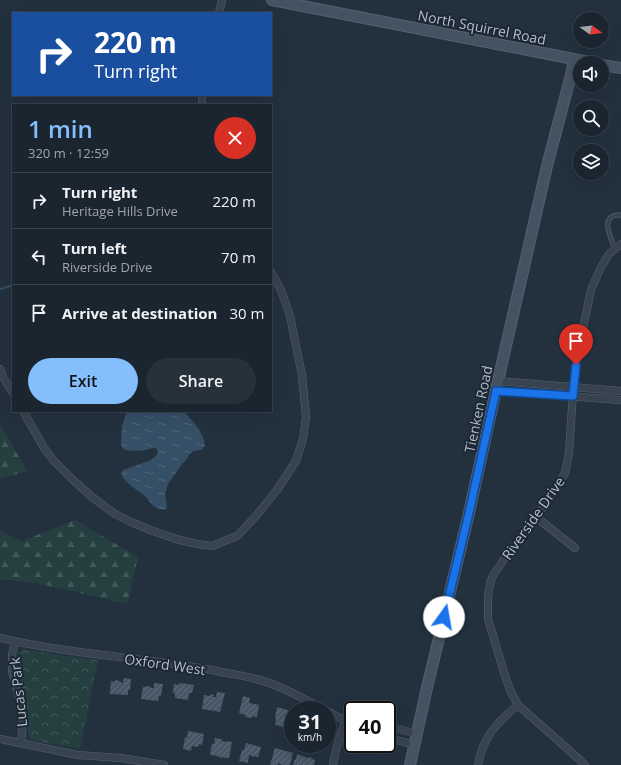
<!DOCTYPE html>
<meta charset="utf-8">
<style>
:root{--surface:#1a252f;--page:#27313b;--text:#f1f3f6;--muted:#9fa5aa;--line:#38424b;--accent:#85befd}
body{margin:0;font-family:"Open Sans",sans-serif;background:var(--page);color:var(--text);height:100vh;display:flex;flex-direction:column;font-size:15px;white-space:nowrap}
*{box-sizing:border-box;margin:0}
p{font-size:13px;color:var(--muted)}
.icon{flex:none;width:22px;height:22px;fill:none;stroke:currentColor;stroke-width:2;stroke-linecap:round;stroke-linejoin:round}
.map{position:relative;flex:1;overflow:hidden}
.sheet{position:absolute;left:12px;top:104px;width:260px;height:308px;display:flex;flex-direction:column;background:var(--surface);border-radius:0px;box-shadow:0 4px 16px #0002,0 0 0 1px var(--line)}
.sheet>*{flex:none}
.guide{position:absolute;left:12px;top:12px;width:260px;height:84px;border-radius:0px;box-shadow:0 4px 16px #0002,0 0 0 1px var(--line);background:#1a4fa0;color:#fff;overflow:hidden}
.needle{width:26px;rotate:104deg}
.tools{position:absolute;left:573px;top:12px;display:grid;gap:8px}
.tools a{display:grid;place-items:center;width:36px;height:36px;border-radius:50%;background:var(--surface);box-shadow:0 4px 16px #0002,0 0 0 1px var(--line);font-size:20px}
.speed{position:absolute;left:284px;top:701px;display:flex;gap:8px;font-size:20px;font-weight:700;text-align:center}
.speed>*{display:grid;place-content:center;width:52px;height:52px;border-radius:50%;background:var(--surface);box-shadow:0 4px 16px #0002,0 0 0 1px var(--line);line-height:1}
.speed small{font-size:10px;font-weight:400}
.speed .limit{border:2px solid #111;border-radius:6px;background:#fff;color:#111}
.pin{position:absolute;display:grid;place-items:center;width:34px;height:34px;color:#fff;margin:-41px -17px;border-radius:50% 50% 50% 0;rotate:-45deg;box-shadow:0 0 4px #0007}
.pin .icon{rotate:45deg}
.me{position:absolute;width:44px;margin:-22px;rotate:13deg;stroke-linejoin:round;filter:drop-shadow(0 0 3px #0008)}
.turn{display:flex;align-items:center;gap:14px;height:84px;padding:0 16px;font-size:18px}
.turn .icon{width:52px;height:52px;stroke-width:2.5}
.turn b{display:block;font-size:28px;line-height:34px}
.round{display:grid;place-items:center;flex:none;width:42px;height:42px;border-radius:21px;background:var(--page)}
.head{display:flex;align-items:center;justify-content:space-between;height:68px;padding:0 16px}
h1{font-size:24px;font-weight:600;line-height:30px;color:var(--accent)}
.action{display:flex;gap:8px;margin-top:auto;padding:8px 16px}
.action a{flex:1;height:46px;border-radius:24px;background:var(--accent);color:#111;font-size:16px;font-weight:600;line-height:46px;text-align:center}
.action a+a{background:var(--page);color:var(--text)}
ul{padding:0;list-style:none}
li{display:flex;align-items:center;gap:12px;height:56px;padding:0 16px;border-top:1px solid var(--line)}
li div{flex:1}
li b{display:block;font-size:15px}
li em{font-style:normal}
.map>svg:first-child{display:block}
.forest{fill:url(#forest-firs)}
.park{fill:url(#park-crowns)}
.water{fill:url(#water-ripples)}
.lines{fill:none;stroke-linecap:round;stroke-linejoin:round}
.stream{stroke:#354f67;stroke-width:2}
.building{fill:url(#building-hatch)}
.lane-casing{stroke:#55616d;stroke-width:5}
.street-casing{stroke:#55616d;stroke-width:8}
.secondary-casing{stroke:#55616d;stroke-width:12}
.lane{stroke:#37434f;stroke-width:3.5}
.street{stroke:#37434f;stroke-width:7}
.secondary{stroke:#455262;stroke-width:10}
.route-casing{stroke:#114b97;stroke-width:10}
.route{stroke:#1a73e8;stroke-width:7}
.labels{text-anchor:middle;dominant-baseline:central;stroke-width:4;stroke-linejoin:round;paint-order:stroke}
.street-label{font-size:14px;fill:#b3beca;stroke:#1c2834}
</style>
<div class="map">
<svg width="621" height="765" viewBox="0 0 621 765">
<defs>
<pattern id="forest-firs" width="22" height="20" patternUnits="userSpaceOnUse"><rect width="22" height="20" fill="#253f40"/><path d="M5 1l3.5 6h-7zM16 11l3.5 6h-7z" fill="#42595a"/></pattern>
<pattern id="park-crowns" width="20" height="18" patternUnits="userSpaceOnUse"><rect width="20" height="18" fill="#253f40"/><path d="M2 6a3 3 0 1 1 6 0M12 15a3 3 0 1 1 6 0" fill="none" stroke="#42595a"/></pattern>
<pattern id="water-ripples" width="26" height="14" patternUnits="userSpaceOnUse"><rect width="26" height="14" fill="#354f67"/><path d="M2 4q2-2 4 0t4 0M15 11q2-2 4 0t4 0" fill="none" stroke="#50677b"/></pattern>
<pattern id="building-hatch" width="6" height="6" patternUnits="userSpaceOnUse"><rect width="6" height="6" fill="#475766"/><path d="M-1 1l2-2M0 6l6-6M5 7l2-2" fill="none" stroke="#5f6d7b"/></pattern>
</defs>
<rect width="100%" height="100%" fill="#23313f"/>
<!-- forest -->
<path class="forest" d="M 0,424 L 27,471 L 0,479 Z
M 75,520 L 138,557 L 127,604 L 36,583 L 0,579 L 0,531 L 22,541 Z"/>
<!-- park -->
<path class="park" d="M 23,649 L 66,656 L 98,660 L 80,749 L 31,740 L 28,734 L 28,712 L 18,668 L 18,653 Z"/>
<!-- water -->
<path class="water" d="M 127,411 L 184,411 C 192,421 204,432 205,446 L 201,450 L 194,451 L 189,454 L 187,459 L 182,464 L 168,484 L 165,494 L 167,506 L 166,509 C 163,510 160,509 157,508 C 152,506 150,502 147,498 C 139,490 126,485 121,474 L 123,470 L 151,460 C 155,457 157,456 158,451 L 156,448 C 151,448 150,449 146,450 C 142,451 129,451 125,450 C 122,448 122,447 121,445 L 122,426 Z"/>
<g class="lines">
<!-- stream -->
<path class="stream" d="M 0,289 L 13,285"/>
</g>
<!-- building -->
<path class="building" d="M 124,678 L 131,679 L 130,690 L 128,690 L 128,695 L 110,694 L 111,681 L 115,682 L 115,680 L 120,681 L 120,682 L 123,683 Z
M 154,683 L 163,684 L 161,696 L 159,696 L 158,701 L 141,699 L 143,687 L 146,687 L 146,686 L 151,687 L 151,688 L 154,688 Z
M 180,683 L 194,685 L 192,693 L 189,693 L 188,700 L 175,698 L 175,693 L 173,693 L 174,684 L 179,685 Z
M 217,692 L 225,693 L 220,712 L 202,709 L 204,695 L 210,696 L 211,694 L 214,695 L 213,697 L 216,697 Z
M 243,696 L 250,698 L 249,703 L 259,705 L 257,717 L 252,716 L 252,718 L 245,717 L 246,715 L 239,713 Z
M 277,707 L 288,710 L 288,713 L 293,714 L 289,728 L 275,725 L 276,719 L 275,718 Z
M 188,731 L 204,734 L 202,745 L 199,744 L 198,747 L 192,746 L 191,751 L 183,749 L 185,737 L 187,738 Z
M 215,738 L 221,739 L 222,741 L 226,742 L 226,741 L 232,742 L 229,758 L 218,757 L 218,756 L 211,755 L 210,754 L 212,744 L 214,744 Z
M 246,743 L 261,747 L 258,757 L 254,756 L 254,757 L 249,755 L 248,763 L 239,761 L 242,750 L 244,750 Z
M 275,748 L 293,753 L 290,765 L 281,765 L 281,764 L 278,763 L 278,765 L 270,765 Z
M 297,754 L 308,758 L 309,757 L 315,760 L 314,765 L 293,765 L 295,759 L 296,760 Z"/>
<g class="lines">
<defs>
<path id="lane" d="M 615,249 C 611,238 598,214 621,215"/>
<path id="street" d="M 219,13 L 222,0
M 202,105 L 202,95
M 0,369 L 3,377 L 13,393
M 498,381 L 621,391
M 496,391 L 621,400
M 23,411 L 44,448 L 54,461 L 72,479 L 92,497 L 115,514 L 131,522 L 150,530 L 176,539 L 197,544 L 212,546 L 237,536 L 256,516 L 277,490 L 296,461 L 303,439 L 306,417 L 302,375 L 290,316 L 281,290 L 271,272
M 536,517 L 575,548
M 0,638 C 71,655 145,657 217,671 C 229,674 243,675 256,679 C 280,685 302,698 325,710
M 15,641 L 12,655 L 12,671 L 21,706 L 23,724 L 21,743
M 327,711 L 346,721 L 353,726
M 387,726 L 417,734
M 387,737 L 414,745
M 0,739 L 78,755 L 121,758 L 164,765
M 333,765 C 336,749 339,735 346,721
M 478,765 C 483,737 497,722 518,705
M 585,765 L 580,760 L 518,705 L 511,692 L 506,679 L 488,619 L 488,596 L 491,580 L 494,574 L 509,552 L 525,533 L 555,490 L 565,473 L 569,453 L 574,378 L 578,352 L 591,290 L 600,269 L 609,254 L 621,244"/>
<path id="secondary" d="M 272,0 L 594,63
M 602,65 L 621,68
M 410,765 L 426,692 L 469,513 L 498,381 L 547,166 L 571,75 L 574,59"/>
</defs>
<!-- lane casing -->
<use href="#lane" class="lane-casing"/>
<!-- street casing -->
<use href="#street" class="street-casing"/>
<!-- secondary casing -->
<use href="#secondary" class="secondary-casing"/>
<!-- lane -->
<use href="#lane" class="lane"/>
<!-- street -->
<use href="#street" class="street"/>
<!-- secondary -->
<use href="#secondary" class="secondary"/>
</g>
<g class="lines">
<defs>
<path id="route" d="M 444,617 L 469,513 L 496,391 L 573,396 L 576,365"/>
</defs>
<!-- route casing -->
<use href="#route" class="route-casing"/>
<!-- route -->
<use href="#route" class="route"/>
</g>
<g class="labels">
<!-- street labels -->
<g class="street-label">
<text transform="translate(482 27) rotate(11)">North Squirrel Road</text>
<text transform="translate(478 409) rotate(-78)">Tienken Road</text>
<text transform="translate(533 518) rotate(-55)">Riverside Drive</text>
<text transform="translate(165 664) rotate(8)">Oxford West</text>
<text transform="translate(18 692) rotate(-96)">Lucas Park</text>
</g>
</g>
</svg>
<div class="tools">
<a><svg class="needle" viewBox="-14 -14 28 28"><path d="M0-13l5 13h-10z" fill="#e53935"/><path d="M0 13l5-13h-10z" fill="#9fa5aa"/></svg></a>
<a><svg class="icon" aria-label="sound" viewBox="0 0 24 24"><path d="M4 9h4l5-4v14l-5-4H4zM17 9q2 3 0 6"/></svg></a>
<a><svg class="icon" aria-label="search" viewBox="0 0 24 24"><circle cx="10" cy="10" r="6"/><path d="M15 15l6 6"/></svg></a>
<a><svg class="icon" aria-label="layers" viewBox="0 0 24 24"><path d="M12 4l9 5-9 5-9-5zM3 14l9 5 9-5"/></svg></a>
</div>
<div class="speed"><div>31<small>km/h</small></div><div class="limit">40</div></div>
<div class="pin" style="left:576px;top:365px;background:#d93025"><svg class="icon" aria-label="arrive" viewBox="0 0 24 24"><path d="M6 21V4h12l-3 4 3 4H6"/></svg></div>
<svg class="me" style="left:444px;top:617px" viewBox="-20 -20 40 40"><circle r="19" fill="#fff"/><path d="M0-13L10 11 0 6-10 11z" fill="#1a73e8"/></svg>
<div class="guide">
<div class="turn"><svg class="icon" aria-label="right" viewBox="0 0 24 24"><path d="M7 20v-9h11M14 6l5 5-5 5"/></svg><div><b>220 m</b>Turn right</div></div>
</div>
<section class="sheet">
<div class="head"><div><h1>1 min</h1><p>320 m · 12:59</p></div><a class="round" style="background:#d93025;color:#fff"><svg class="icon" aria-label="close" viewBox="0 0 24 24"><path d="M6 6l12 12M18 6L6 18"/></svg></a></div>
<ul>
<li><svg class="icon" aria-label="right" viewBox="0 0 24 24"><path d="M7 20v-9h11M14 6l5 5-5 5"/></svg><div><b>Turn right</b><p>Heritage Hills Drive</p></div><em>220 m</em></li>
<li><svg class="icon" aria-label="left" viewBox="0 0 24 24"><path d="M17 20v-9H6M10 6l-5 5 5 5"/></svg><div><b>Turn left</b><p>Riverside Drive</p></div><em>70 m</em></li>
<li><svg class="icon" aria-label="arrive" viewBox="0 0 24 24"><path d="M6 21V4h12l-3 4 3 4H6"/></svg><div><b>Arrive at destination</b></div><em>30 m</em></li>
</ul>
<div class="action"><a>Exit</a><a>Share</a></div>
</section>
</div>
